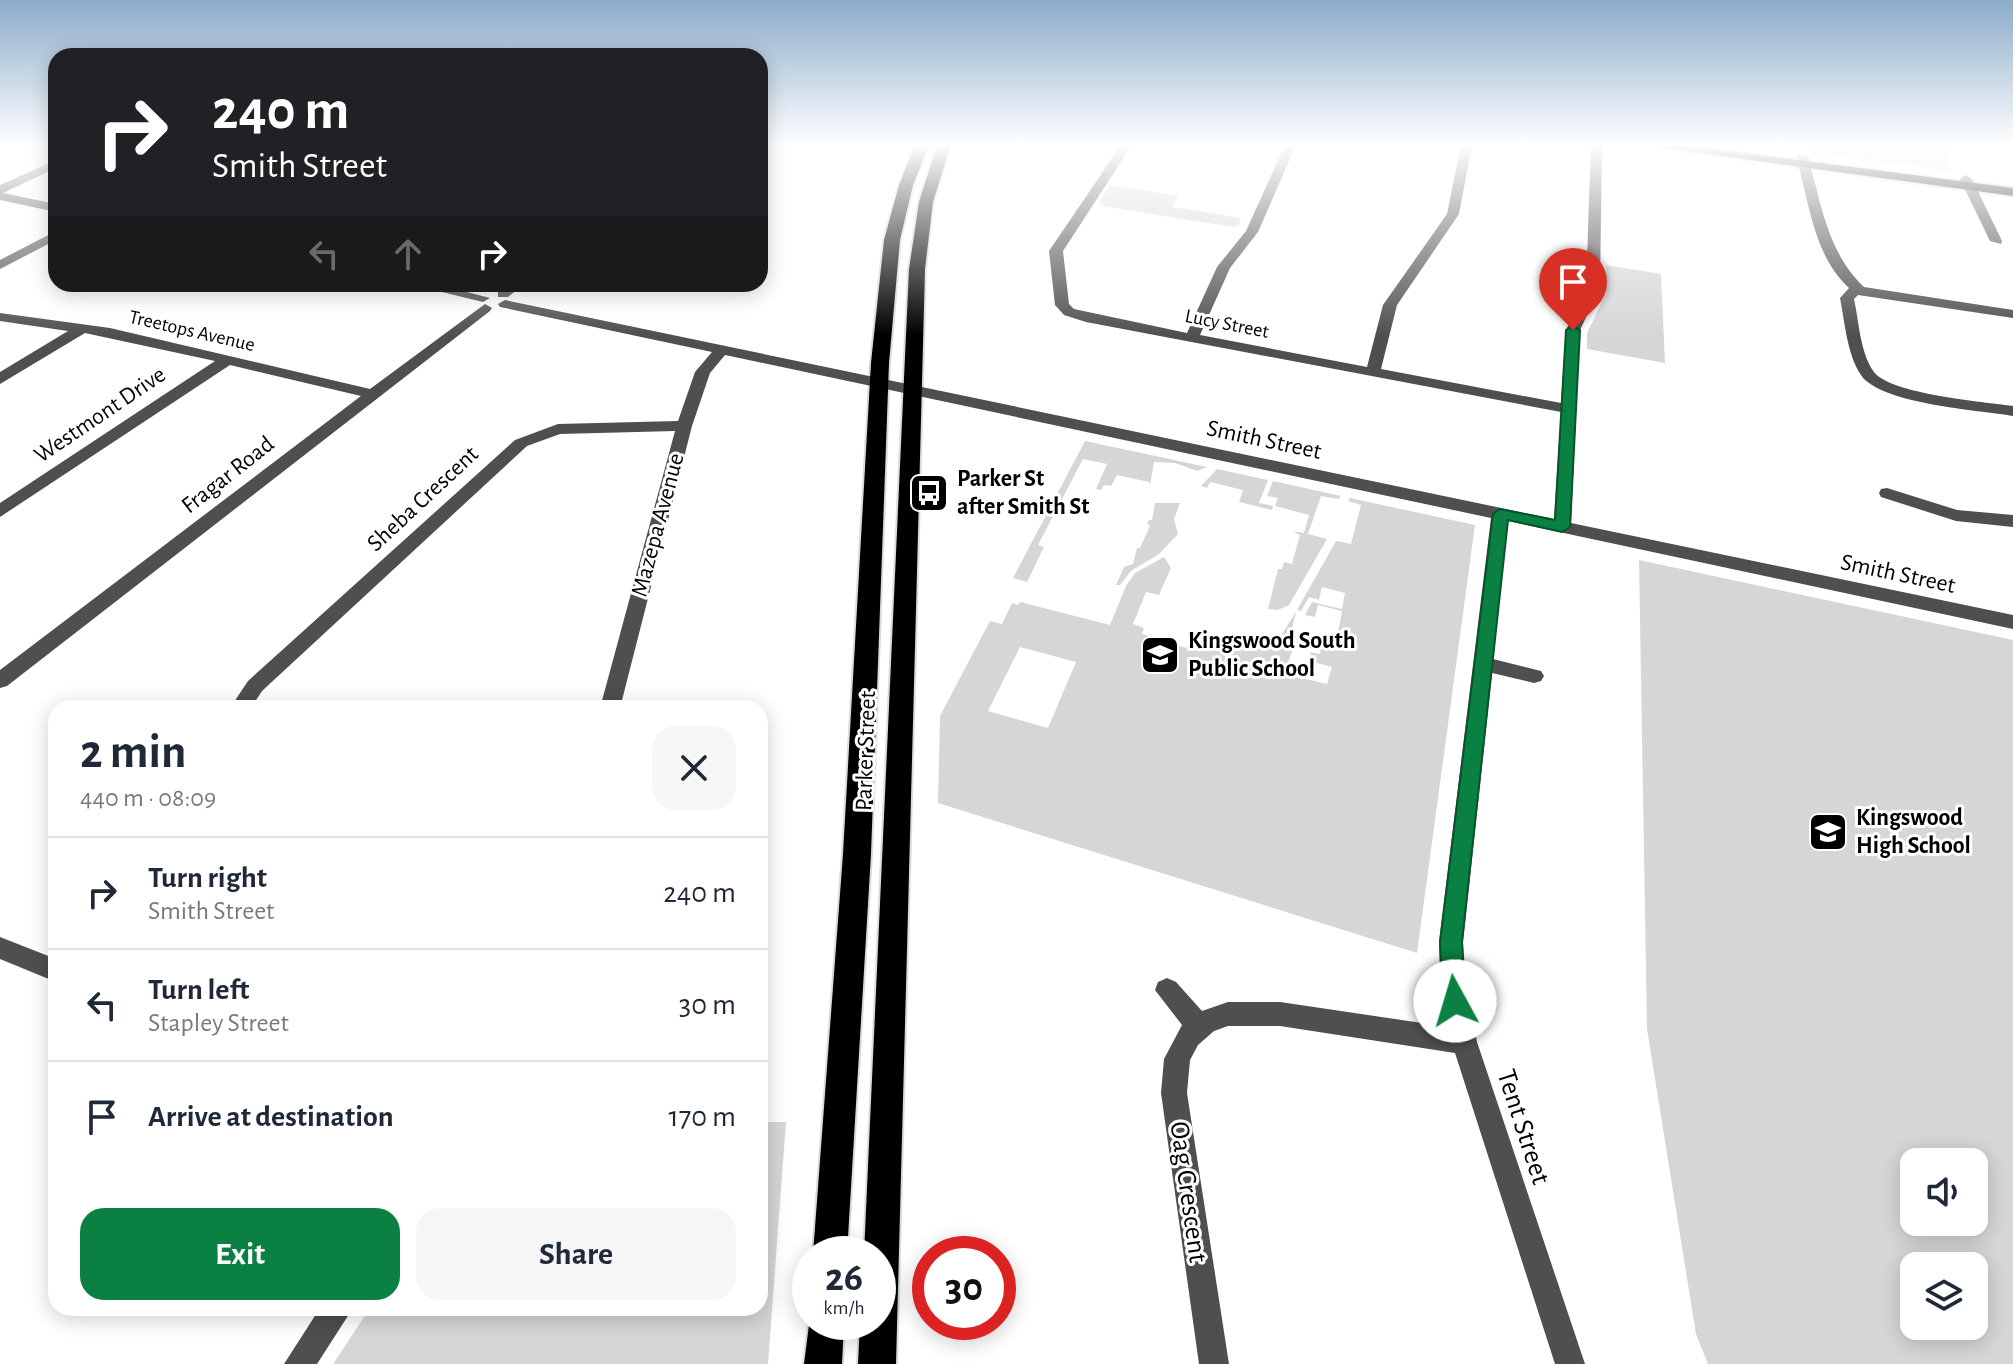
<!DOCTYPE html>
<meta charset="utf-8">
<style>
:root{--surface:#fff;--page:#f6f6f7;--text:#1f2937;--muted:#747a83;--line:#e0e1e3;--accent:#0b8043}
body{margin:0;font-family:"Alegreya Sans",sans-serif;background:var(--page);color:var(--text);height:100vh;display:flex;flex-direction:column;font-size:30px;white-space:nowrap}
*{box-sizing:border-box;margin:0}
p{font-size:26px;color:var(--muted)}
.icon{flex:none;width:44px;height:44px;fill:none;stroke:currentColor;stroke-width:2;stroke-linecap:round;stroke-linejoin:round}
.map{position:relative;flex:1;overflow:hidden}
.drawer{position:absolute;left:48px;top:700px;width:720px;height:616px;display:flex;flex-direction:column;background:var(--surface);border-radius:24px;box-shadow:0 4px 20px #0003}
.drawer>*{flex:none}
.banner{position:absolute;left:48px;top:48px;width:720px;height:244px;border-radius:24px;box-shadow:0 4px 20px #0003;background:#202124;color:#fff;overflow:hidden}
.fabs{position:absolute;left:1900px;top:1148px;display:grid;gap:16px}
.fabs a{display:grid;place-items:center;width:88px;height:88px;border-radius:16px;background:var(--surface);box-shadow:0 4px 20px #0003;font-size:40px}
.speed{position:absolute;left:792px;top:1236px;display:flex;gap:16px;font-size:40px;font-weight:700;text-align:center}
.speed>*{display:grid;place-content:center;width:104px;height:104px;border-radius:50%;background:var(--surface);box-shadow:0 4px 20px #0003;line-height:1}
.speed small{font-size:20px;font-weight:400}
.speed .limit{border:12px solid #d22;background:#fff;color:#111}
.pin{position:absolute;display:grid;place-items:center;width:68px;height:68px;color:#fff;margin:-82px -34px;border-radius:50% 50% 50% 0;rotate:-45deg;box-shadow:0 0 8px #0007}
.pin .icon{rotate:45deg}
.me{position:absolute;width:88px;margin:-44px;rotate:354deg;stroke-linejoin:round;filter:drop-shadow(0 0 6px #0008)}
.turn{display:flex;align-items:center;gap:28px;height:168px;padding:0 32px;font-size:36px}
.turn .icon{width:104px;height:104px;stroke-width:2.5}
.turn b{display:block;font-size:56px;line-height:68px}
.lanes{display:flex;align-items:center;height:76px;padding:0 32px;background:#0003;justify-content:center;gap:40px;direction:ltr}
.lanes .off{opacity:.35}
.round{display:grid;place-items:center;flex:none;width:84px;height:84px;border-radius:24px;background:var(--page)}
.overview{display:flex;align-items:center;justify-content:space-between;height:136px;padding:0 32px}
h1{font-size:48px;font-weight:600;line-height:60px}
.cta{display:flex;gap:16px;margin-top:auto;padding:16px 32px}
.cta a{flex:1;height:92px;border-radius:24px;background:var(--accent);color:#fff;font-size:32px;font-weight:600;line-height:92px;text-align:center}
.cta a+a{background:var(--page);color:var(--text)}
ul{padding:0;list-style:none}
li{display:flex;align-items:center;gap:24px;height:112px;padding:0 32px;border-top:2px solid var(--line)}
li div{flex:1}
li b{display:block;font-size:30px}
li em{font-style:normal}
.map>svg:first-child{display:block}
.green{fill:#d6d6d6;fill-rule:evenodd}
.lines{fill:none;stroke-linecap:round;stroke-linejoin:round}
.major-casing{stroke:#dbdbdb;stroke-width:4}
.highway-casing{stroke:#dbdbdb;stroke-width:4}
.minor{fill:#4f4f4f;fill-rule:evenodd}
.major{fill:#000;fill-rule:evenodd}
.highway{fill:#000;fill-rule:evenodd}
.route{fill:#0b8043;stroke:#07532c;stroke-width:2}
.labels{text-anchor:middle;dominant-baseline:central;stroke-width:6;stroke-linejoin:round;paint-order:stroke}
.far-street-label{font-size:20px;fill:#000;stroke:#fff}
.street-label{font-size:24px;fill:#000;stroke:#fff}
.poi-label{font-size:24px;font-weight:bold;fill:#000;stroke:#fff;text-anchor:start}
.near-street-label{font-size:28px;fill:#000;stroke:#fff}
</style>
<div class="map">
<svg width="2013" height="1364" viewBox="0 0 2013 1364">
<rect width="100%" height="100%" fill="#fff"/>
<!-- green -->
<path class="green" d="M 1812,145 L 1945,145 L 1949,170 L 1812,152 Z
M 1110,185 L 1178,196 L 1172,207 L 1241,218 L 1239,225 L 1233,227 L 1103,206 L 1099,202 Z
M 1606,265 L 1661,274 L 1665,363 L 1587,349 L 1587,333 L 1606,294 Z
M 1085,441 L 1207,467 L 1197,471 L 1175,463 L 1154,462 L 1150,485 L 1149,482 L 1117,475 L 1111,486 L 1104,485 L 1101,490 L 1096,489 L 1107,464 L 1083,459 L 1038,545 L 1044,547 L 1027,582 L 1013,578 Z
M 1217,469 L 1268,480 L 1259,503 L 1273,506 L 1272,510 L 1239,502 L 1243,490 L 1210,482 L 1207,488 L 1201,486 Z
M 1273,481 L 1341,496 L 1338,499 L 1321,496 L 1308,534 L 1327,539 L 1289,605 L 1278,610 L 1268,609 L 1278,569 L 1282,569 L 1284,562 L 1292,564 L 1300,535 L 1293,531 L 1304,533 L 1309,515 L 1275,506 L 1278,498 L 1267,496 Z
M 1350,498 L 1475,525 L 1417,953 L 938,803 L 940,716 L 990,621 L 1002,624 L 1012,603 L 1018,605 L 1020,602 L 1110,625 L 1126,586 L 1135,573 L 1164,557 L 1171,568 L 1159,595 L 1146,592 L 1133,624 L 1144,628 L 1142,634 C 1166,641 1204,660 1224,641 L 1256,649 L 1275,645 L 1296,612 L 1290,637 L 1295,643 L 1284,674 L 1327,684 L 1332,667 L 1313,662 L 1310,652 L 1320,654 L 1321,647 L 1309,643 L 1335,649 L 1342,611 L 1318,605 L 1315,617 L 1305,615 L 1312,602 L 1342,609 L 1345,593 L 1322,587 L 1319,600 L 1309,597 L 1301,611 L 1297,610 L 1336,541 L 1351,544 L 1361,505 L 1348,501 ZM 1020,647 L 1076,662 L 1048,728 L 988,711 Z
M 1155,503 L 1180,503 L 1174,519 L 1178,534 L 1159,554 L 1131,571 L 1120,585 L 1116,585 L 1124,567 L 1133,564 L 1137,548 L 1140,548 L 1150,526 L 1147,524 L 1149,520 L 1152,520 Z
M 1639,560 L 2013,640 L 2013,1364 L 1708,1364 L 1696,1334 L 1647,1029 ZM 1914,1162 L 1974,1162 L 1974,1222 L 1914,1222 ZM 1914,1266 L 1974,1266 L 1974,1326 L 1914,1326 Z
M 760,1122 L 786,1122 L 768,1364 L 333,1364 L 370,1308 L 760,1308 Z"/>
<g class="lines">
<defs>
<path id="major" d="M 1657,145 L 1685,145 L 2013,188 L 2013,196 L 1663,148 Z"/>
<path id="highway" d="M 915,145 L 929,145 L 913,185 L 900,240 L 889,363 L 871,854 L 847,1254 L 813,1254 L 843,854 L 871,363 L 884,240 L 899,185 Z
M 937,145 L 951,145 L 933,202 L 925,269 L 896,1364 L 858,1364 L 860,1322 L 878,1322 L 878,1254 L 864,1254 L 909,269 L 919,202 Z
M 810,1317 L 810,1322 L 844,1322 L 842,1364 L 804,1364 Z"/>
</defs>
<!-- major casing -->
<use href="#major" class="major-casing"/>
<!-- highway casing -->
<use href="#highway" class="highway-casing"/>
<!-- minor -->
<path class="minor" d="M 1121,145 L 1132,145 L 1063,251 L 1069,304 L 1074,309 L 1187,333 L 1217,267 L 1246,231 L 1285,145 L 1296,145 L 1258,232 L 1230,268 L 1200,335 L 1367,367 L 1383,305 L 1447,214 L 1461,145 L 1472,145 L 1459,214 L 1397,305 L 1381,369 L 1561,403 L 1566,330 L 1586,287 L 1591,145 L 1602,145 L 1600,287 L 1580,330 L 1571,523 L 2013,615 L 2013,629 L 1508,521 L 1493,659 L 1541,671 L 1544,676 L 1541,681 L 1534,683 L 1492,673 L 1463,942 L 1464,976 L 1477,1042 L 1585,1364 L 1555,1364 L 1455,1053 L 1280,1026 L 1228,1026 L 1214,1031 L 1198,1045 L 1190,1060 L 1187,1093 L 1229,1364 L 1199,1364 L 1161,1093 L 1164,1059 L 1182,1025 L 1155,990 L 1158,982 L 1167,978 L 1176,982 L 1202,1011 L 1228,1002 L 1280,1002 L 1449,1027 L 1440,976 L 1439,942 L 1491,518 L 725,355 L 710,373 L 692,426 L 620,708 L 600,708 L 675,431 L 560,434 L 527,446 L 262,691 L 251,708 L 230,708 L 248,681 L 515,440 L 558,424 L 678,421 L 695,372 L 712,352 L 500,307 L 498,304 L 505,300 L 1554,519 L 1561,412 L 1086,322 L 1064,315 L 1055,305 L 1049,251 Z
M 1798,154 L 1808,156 C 1821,203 1827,252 1864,287 L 2013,310 L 2013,318 L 1858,295 L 1854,299 C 1859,321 1860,353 1874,372 C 1890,394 1984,402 2013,406 L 2013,416 C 1979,410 1880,404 1861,375 C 1847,354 1845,323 1840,298 L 1849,288 C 1820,261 1812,222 1803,184 C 1801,174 1797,163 1798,154 Z
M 56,160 L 56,168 L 3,193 L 56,204 L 56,212 L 0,200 L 0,185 Z
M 1966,175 L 1972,179 L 2002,241 L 2001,244 L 1990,241 L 1960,179 Z
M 56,231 L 56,240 L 0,269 L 0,260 Z
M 409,284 L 436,284 L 490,298 L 483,302 Z
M 508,284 L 524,284 L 508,297 L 498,297 L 498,291 Z
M 485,304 L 492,308 L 490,311 L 7,686 L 0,688 L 0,670 L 361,396 L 230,365 L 0,517 L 0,503 L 215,361 L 85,333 L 0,384 L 0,372 L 68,331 L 0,321 L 0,313 L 110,328 L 370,389 Z
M 1887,488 L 1957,510 L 2013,515 L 2013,527 L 1956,521 L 1881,497 L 1879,493 L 1881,489 Z
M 0,937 L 56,959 L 56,982 L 0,959 Z
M 320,1308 L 353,1308 L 317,1364 L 284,1364 Z"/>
<!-- major -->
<use href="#major" class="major"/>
<!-- highway -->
<use href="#highway" class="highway"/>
</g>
<!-- sky -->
<linearGradient id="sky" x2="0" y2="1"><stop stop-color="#8aabca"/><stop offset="0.43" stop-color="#fff"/><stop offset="1" stop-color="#fff" stop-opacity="0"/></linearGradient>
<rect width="2013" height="336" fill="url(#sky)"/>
<!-- route -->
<path class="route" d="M 1573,326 L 1580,330 L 1570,527 L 1562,532 L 1508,520 L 1462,942 L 1466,1001 L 1463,1008 L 1455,1011 L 1447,1008 L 1443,1001 L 1440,942 L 1493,514 L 1500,509 L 1555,520 L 1566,330 Z"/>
<!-- icons -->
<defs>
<symbol id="bus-square" viewBox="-11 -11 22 22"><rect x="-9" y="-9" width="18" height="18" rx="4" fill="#000" stroke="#fff"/><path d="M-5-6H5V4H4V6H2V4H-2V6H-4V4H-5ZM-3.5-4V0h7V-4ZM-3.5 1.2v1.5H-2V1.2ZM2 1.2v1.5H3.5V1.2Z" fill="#fff"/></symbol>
<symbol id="school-square" viewBox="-11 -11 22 22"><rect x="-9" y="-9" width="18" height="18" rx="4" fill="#000" stroke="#fff"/><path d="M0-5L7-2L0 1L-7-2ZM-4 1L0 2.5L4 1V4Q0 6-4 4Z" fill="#fff"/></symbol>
</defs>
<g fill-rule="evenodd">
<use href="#bus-square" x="907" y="471" width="44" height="44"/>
<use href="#school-square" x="1138" y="633" width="44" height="44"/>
<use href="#school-square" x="1806" y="810" width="44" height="44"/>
</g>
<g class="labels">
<!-- far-street labels -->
<g class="far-street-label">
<text transform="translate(1227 324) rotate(11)">Lucy Street</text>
<text transform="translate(192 331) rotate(13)">Treetops Avenue</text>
</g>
<!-- street labels -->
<g class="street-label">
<text transform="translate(100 415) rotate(-34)">Westmont Drive</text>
<text transform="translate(1264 440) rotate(12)">Smith Street</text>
<text transform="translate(228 475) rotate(-38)">Fragar Road</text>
<text transform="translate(423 499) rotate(-43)">Sheba Crescent</text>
<text transform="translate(658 525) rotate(-75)">Mazepa Avenue</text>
<text transform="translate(1898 574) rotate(12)">Smith Street</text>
<text transform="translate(866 751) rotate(-88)">Parker Street</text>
</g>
<!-- poi labels -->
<g class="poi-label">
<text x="957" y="479">Parker St<tspan x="957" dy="28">after Smith St</tspan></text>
<text x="1188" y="641">Kingswood South<tspan x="1188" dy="28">Public School</tspan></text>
<text x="1856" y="818">Kingswood<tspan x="1856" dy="28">High School</tspan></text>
</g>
<!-- near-street labels -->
<g class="near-street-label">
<text transform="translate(1523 1127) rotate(72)">Tent Street</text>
<text transform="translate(1188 1192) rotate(82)">Oag Crescent</text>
</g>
</g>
</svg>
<div class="fabs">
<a><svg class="icon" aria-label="sound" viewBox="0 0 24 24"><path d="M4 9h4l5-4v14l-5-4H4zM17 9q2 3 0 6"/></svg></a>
<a><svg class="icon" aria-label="layers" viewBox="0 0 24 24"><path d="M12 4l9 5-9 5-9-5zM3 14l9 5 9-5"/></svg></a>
</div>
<div class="speed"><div>26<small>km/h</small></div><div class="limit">30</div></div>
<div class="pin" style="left:1573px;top:330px;background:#d93025"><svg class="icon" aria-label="arrive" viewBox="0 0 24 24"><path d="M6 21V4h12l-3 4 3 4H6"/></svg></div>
<svg class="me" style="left:1455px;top:1001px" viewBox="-20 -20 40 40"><circle r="19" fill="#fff"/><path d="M0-13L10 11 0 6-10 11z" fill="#0b8043"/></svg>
<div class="banner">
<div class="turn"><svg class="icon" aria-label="right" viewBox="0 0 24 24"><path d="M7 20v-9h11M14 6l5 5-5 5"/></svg><div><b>240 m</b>Smith Street</div></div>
<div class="lanes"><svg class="icon off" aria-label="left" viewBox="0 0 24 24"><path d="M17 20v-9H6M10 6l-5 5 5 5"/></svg><svg class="icon off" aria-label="ahead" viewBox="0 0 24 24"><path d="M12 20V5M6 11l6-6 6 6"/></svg><svg class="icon" aria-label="right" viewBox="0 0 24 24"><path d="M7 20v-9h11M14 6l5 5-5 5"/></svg></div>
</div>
<section class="drawer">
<div class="overview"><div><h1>2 min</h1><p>440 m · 08:09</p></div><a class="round"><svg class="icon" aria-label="close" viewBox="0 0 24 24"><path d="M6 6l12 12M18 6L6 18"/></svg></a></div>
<ul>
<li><svg class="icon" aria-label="right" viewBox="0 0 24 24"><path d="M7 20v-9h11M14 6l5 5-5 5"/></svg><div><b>Turn right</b><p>Smith Street</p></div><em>240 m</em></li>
<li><svg class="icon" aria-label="left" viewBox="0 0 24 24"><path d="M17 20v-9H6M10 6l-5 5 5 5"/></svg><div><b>Turn left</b><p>Stapley Street</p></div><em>30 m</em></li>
<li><svg class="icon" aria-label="arrive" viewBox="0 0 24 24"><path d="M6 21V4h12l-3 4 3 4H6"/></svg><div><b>Arrive at destination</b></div><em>170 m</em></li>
</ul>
<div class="cta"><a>Exit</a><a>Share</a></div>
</section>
</div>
